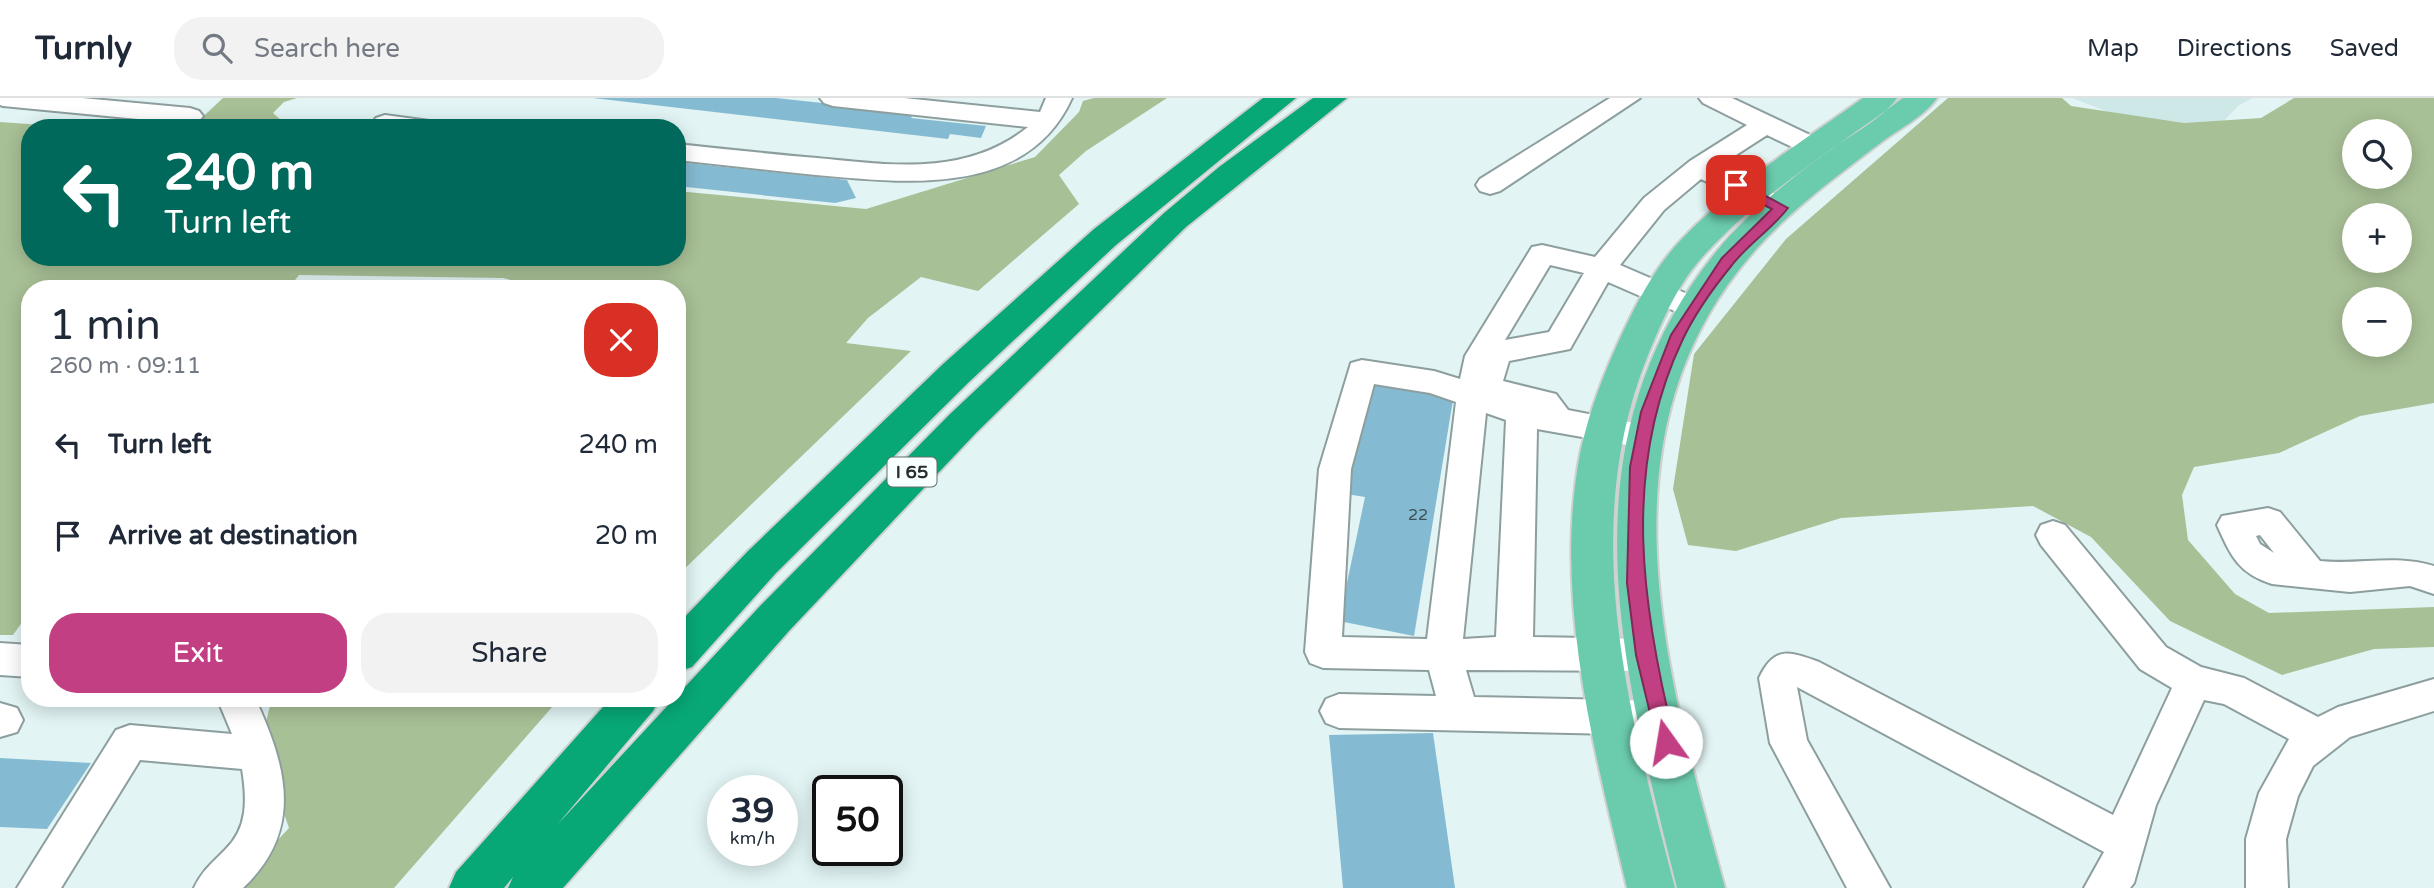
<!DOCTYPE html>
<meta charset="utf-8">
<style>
:root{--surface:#fff;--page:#f2f2f3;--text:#1f2937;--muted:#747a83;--line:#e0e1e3;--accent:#c23f84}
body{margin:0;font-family:"Varela Round",sans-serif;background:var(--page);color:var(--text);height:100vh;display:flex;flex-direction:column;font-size:26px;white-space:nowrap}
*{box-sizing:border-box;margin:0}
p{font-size:23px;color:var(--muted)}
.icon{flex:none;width:38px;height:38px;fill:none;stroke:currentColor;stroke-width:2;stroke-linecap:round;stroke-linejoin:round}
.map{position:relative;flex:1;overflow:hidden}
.panel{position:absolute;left:21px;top:182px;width:665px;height:427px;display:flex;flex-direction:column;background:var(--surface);border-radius:28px;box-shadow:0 4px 18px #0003}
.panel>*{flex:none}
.banner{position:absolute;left:21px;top:21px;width:665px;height:147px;border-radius:28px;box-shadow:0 4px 18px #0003;background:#00695c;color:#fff;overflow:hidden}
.controls{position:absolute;left:2342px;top:21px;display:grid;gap:14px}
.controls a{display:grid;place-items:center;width:70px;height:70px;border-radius:50%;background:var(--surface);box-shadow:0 4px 18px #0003;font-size:35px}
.speed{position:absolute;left:707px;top:677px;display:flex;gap:14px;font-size:35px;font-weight:700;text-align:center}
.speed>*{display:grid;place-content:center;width:91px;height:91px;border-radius:50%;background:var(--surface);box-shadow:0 4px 18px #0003;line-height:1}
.speed small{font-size:18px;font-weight:400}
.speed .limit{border:4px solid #111;border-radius:10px;background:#fff;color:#111}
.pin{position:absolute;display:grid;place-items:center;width:60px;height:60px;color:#fff;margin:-30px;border-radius:14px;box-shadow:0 4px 10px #0006}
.me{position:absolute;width:77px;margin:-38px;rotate:347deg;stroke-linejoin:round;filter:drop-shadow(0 0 5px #0008)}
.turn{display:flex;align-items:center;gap:24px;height:147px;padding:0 28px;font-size:32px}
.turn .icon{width:91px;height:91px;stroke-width:2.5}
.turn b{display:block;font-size:49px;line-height:60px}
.round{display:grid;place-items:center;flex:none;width:74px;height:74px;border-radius:28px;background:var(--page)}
.summary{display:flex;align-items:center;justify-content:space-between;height:119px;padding:0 28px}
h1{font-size:42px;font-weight:600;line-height:52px}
.primary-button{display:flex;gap:14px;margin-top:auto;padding:14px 28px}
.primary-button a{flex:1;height:80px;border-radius:28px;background:var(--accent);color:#fff;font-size:28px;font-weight:600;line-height:80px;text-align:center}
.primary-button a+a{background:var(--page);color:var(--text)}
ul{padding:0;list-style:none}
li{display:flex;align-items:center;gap:21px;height:91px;padding:0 28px}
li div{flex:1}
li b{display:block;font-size:26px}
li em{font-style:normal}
header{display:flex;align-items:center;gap:42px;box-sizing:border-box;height:98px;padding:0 35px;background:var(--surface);border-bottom:2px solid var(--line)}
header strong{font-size:33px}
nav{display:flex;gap:38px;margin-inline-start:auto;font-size:24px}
.search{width:490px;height:63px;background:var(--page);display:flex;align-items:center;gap:18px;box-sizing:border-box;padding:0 24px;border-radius:28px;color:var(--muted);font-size:26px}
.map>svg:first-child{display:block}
.built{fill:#cde8e7}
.forest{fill:#a8c096;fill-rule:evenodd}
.building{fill:#85bbd2}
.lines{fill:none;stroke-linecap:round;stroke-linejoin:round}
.minor-casing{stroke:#8d9e9e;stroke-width:4}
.major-casing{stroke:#cfd1d1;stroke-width:4}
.highway-casing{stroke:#cfd1d1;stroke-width:4}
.minor{fill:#fff;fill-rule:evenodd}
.major{fill:#6bcbad;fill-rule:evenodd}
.highway{fill:#08a876;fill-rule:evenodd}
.route{fill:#c23f84;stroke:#7e2956;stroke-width:2}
.labels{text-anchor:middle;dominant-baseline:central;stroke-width:5;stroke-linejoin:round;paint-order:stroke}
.number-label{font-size:16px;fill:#3e5156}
.shield{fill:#f7ffff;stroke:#656d6c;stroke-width:2}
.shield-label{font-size:18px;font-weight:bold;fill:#272e2d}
</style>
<header>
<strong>Turnly</strong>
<div class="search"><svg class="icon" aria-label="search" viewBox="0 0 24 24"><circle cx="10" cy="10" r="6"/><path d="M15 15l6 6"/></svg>Search here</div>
<nav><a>Map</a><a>Directions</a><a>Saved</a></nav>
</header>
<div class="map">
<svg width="2434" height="790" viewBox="0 0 2434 790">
<rect width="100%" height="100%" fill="#e2f4f4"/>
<!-- built -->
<path class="built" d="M 2072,0 L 2252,0 L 2238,8 L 2215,32 L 2205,51 Z"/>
<!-- forest -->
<path class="forest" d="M 223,0 L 297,0 L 284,4 L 273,15 L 290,30 L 191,30 Z
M 1094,0 L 1167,0 L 1086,53 L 1059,77 L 1079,106 L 978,193 L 921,179 L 868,220 L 846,245 L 911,253 L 677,478 L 677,191 L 545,191 L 503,180 L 299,177 L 288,191 L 30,191 L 30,513 L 13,537 L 0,537 L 0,24 L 85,30 L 30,30 L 30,159 L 677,159 L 677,93 L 866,111 L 1035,59 L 1079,14 L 1083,3 Z
M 1948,0 L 2062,0 L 2071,8 L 2184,25 L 2261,20 L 2294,0 L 2434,0 L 2434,305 L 2360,318 L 2279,355 L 2194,369 L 2182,397 L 2188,442 L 2235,496 L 2269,515 L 2434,509 L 2434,549 L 2374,551 L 2282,577 L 2170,523 L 2091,439 L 2033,408 L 1841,420 L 1736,453 L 1688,447 L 1673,391 L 1694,256 L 1786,141 ZM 2399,33 L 2399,79 L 2354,79 L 2354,33 ZM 2399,117 L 2399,163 L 2354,163 L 2354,117 ZM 2399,201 L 2399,247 L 2354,247 L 2354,201 Z
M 261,600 L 560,600 L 394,790 L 233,790 L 289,730 L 260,647 L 271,604 Z"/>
<!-- building -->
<path class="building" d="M 593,0 L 776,0 L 914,15 L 911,20 L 986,28 L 981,40 L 950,36 L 948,41 Z
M 677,64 L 847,82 L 856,100 L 835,105 L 677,88 Z
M 1371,282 L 1454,296 L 1414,538 L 1339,523 L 1365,399 L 1346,396 Z
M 1433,635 L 1455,790 L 1343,790 L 1329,637 Z
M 0,660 L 91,665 L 47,731 L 0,729 Z"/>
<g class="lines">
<defs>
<path id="minor" d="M 0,0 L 82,0 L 190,10 L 199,13 L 203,18 L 199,23 L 190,26 L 3,8 L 0,7 Z
M 820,0 L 904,0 L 1040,14 L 1046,0 L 1072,0 C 1027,100 905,85 816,77 C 769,72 723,67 677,62 L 677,46 C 724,51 770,56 817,60 C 890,67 966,79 1028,29 L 833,8 L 824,5 Z
M 1610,0 L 1640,0 L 1500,93 L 1490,96 L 1480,93 L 1476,87 L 1480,81 Z
M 1699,0 L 1732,0 L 1850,56 L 1854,62 L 1850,68 L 1832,68 L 1767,37 L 1719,68 L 1791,104 L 1795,110 L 1791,116 L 1781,119 L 1771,116 L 1701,81 L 1664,112 L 1620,167 L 1706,204 L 1711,211 L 1706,218 L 1696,221 L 1686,218 L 1608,184 L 1570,251 L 1509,263 L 1503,283 L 1556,296 L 1568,312 L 1655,329 L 1660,338 L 1655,347 L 1644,350 L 1537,331 L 1533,539 L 1645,541 L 1658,546 L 1663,557 L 1658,568 L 1645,573 L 1466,572 L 1474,599 L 1661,603 L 1674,608 L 1680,620 L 1674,632 L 1661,637 L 1339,630 L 1326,625 L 1320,613 L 1326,601 L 1339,596 L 1436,598 L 1429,572 L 1323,570 L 1310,565 L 1305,554 L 1319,371 L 1351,265 L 1362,262 L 1434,273 L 1460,281 L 1465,258 L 1532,149 L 1542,147 L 1595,159 L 1644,100 L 1690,63 L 1747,27 L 1703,5 ZM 1550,167 L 1584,175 L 1549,234 L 1505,242 ZM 1374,286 L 1430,295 L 1456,304 L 1427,541 L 1342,539 L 1351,371 ZM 1486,315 L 1506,322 L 1496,539 L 1463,541 Z
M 385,17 L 437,24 L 441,30 L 375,30 L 372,25 L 376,20 Z
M 2268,410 L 2280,414 L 2320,463 C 2359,467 2397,456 2434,468 L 2434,496 L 2410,488 L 2350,494 L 2272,486 C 2238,475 2231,458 2217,427 L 2222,418 ZM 2260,437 L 2274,455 L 2260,446 L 2256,438 Z
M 2053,423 L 2065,427 L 2166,549 L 2201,569 L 2244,580 L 2318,619 L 2338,609 L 2434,581 L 2434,613 L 2350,639 L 2313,668 L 2298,698 L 2286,741 L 2288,790 L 2246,790 L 2246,741 L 2259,695 L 2289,641 L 2224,606 L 2204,602 L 2156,707 L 2134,785 L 2130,790 L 2084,790 L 2104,754 L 1797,589 L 1807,642 L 1890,790 L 1847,790 L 1770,645 L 1759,580 C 1774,548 1789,553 1819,564 L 2113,717 L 2172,590 L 2140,571 L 2041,447 L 2036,437 L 2041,427 Z
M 0,545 L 30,547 L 30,579 L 0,577 Z
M 217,600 L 255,600 C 287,669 304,732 243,790 L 194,790 C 201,774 212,765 225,752 C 248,730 247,702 242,671 L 140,662 L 61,790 L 17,790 L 116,632 L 130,627 L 232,636 Z
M 0,605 L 17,610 L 23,622 L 17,634 L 0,639 Z"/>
<path id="major" d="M 1863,0 L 1897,0 C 1882,21 1851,37 1830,52 C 1786,84 1742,116 1705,156 C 1678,185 1663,221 1648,257 C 1577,433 1629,614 1675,790 L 1627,790 C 1595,655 1555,507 1578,367 C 1585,325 1600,285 1617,247 C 1634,210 1652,173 1680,143 C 1733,86 1801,45 1863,0 Z
M 1903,0 L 1937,0 C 1924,19 1897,32 1879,46 C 1837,78 1793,110 1758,149 C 1591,334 1667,578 1725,790 L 1677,790 C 1623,571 1559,349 1716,154 C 1767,91 1839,47 1903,0 Z"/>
<path id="highway" d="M 1263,0 L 1296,0 L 1116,147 L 969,284 L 776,475 L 692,569 L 677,574 L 677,527 L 748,453 L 943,266 L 1094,131 Z
M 1313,0 L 1347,0 L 1186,129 L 976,335 L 789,533 L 563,790 L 508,790 L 513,779 L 504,790 L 449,790 L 456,774 L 611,600 L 660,600 L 653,613 L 557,727 L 760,508 L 950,316 L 1164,115 L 1219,69 Z"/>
</defs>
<!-- minor casing -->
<use href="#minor" class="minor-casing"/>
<!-- major casing -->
<use href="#major" class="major-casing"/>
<!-- highway casing -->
<use href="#highway" class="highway-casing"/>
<!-- minor -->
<use href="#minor" class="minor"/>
<!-- major -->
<use href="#major" class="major"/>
<!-- highway -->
<use href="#highway" class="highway"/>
</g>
<!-- route -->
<path class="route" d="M 1731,84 L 1740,84 L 1788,110 C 1772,131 1748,146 1732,167 C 1714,189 1694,217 1682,243 C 1621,372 1642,511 1675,644 L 1672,649 L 1666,652 L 1659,649 L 1657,644 L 1636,557 L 1627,485 L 1630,369 L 1641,314 L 1671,237 L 1722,160 L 1772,111 L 1731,90 Z"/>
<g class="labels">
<!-- number labels -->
<g class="number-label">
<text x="1418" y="417">22</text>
</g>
<!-- shield labels -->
<rect class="shield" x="887.5" y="359.5" width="49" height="29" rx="5"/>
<g class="shield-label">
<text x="912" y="374">I 65</text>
</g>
</g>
</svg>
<div class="controls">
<a><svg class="icon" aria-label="search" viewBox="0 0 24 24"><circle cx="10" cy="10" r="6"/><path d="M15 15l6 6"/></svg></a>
<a>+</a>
<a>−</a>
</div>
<div class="speed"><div>39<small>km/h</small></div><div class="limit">50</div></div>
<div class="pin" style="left:1736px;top:87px;background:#d93025"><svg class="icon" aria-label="arrive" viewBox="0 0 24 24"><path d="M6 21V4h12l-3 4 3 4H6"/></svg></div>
<svg class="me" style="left:1666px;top:644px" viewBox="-20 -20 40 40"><circle r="19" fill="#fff"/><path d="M0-13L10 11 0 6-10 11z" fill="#c23f84"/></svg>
<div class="banner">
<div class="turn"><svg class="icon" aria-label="left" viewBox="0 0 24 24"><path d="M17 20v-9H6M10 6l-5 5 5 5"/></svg><div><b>240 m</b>Turn left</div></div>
</div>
<section class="panel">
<div class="summary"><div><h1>1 min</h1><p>260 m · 09:11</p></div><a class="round" style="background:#d93025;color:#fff"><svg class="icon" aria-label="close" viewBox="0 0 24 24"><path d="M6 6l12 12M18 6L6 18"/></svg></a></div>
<ul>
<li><svg class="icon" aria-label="left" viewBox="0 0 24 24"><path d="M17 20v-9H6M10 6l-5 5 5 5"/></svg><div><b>Turn left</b></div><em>240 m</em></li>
<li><svg class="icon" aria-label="arrive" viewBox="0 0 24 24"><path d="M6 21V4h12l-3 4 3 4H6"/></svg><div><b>Arrive at destination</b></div><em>20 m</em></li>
</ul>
<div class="primary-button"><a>Exit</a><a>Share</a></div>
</section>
</div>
